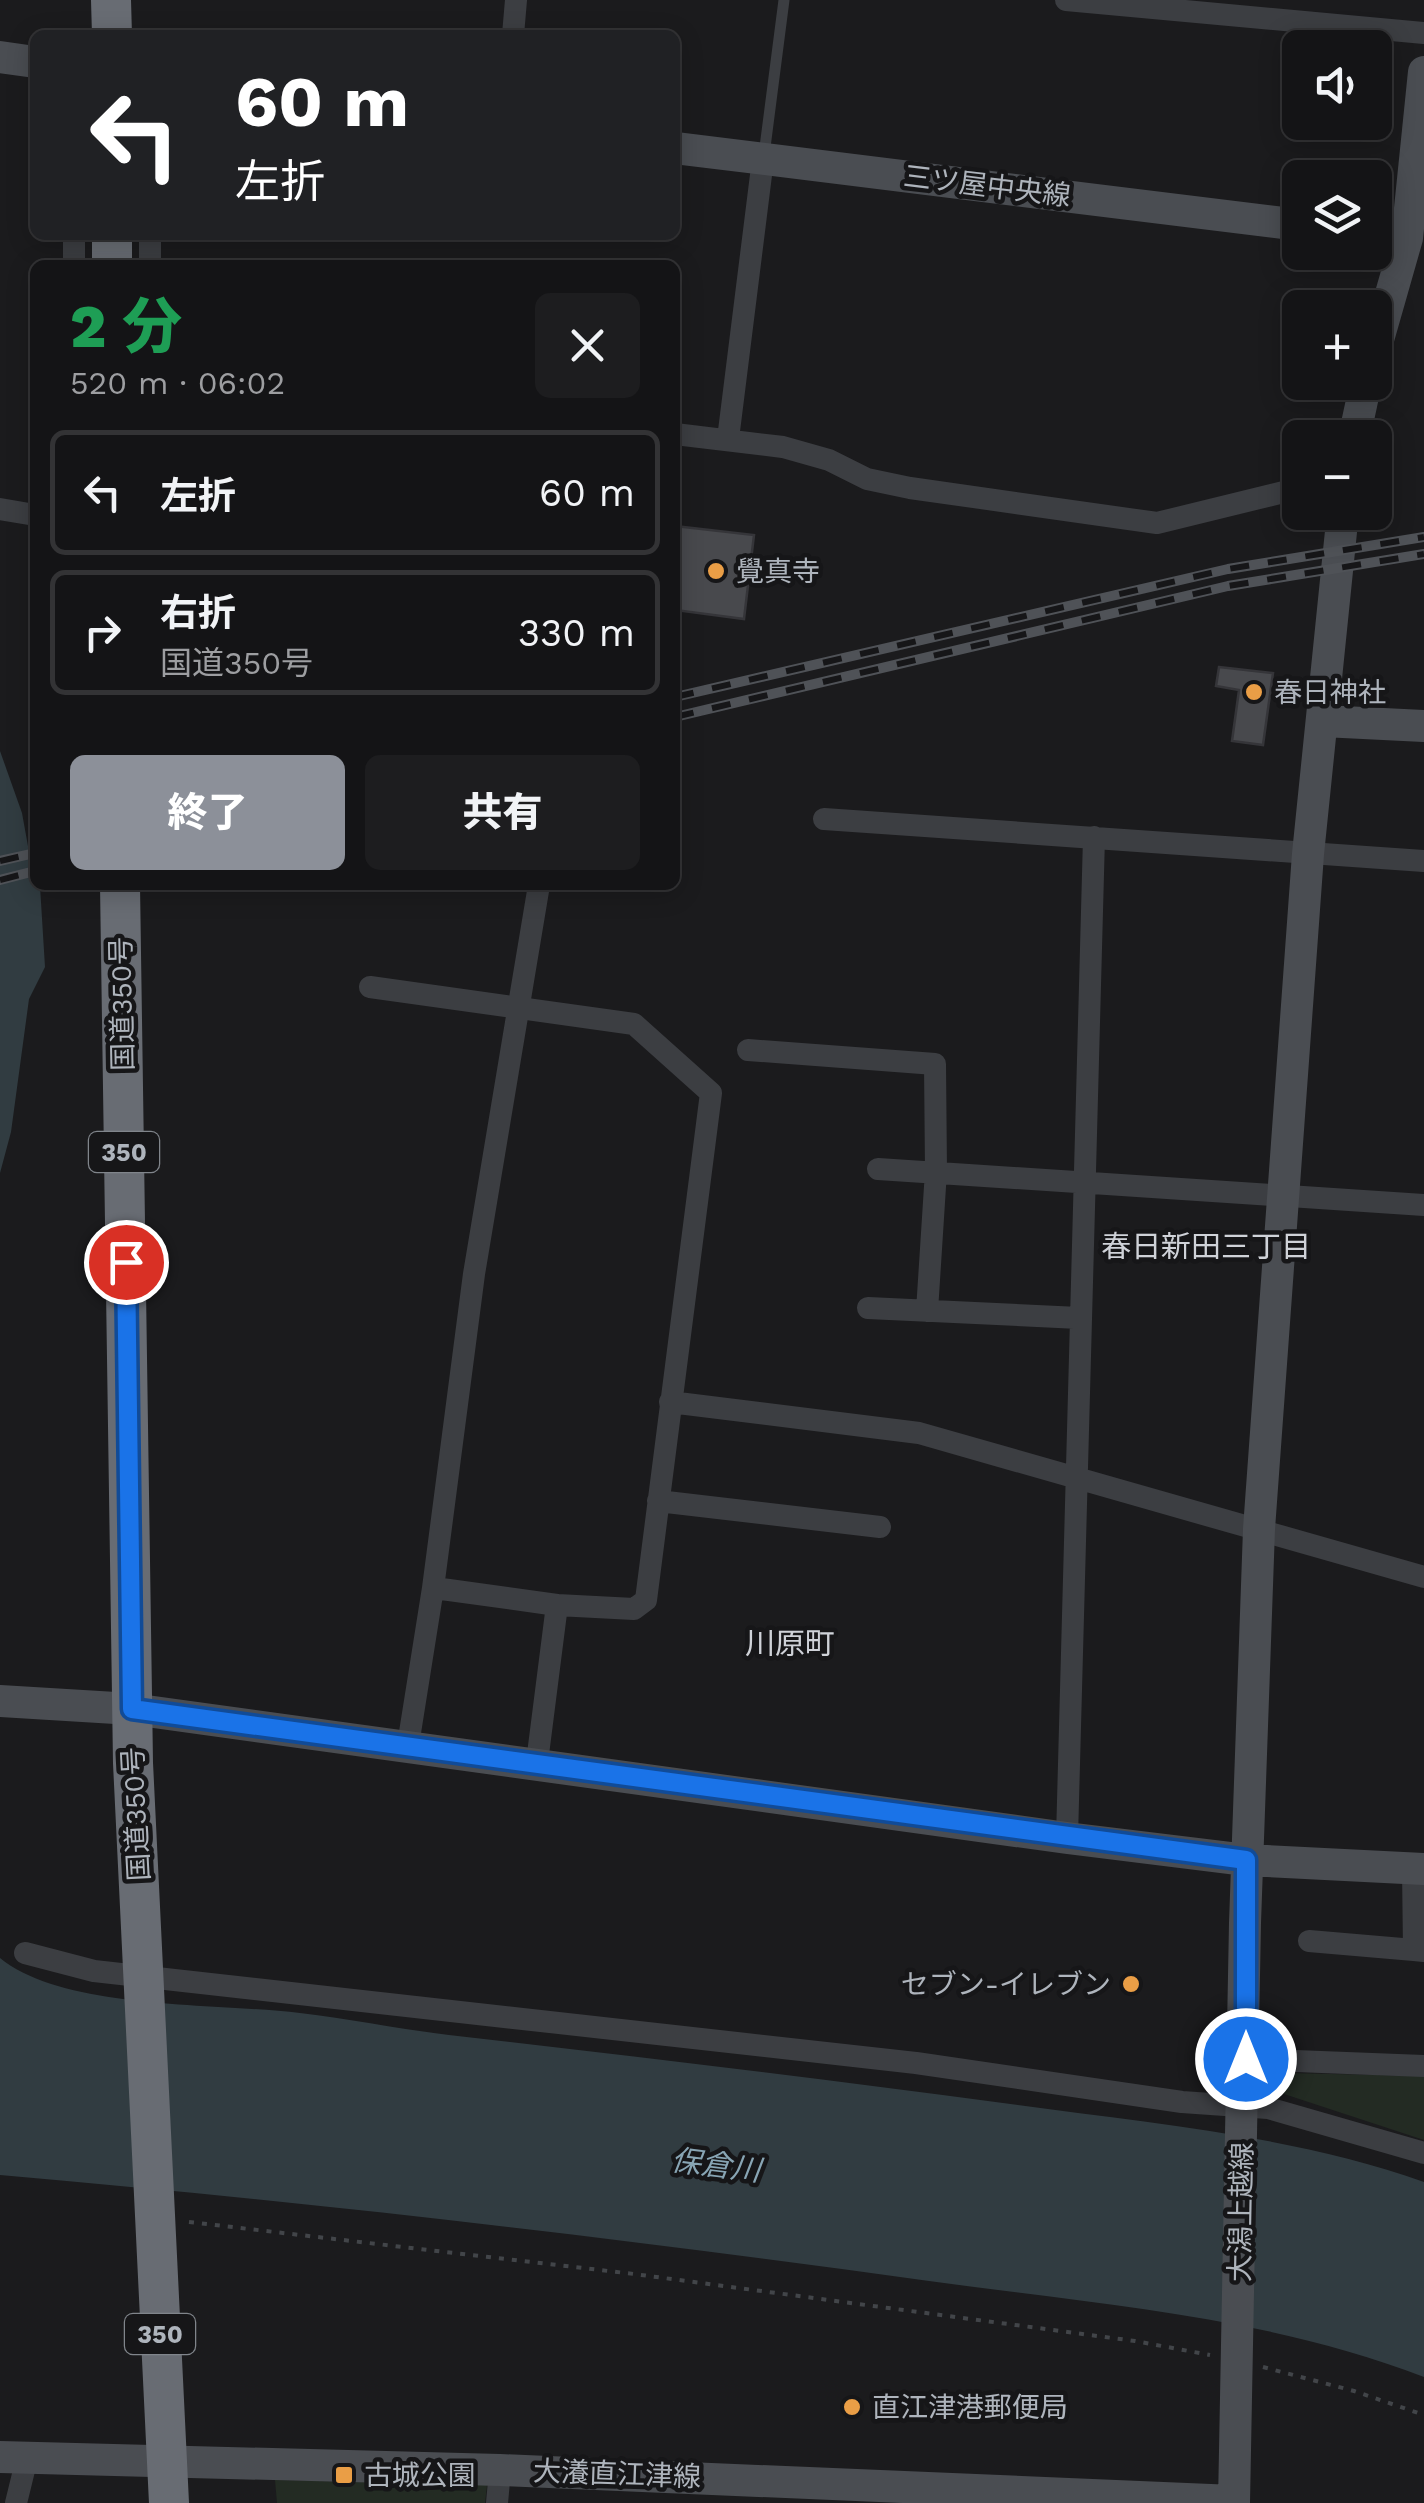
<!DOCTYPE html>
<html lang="ja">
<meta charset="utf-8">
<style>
:root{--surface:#141416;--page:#1d1d1f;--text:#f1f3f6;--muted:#9d9ea1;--line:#333335;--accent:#8c9099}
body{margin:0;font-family:"Work Sans","Noto Sans JP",sans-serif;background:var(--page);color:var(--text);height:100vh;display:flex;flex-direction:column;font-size:38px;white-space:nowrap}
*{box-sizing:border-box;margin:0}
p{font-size:32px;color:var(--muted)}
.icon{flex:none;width:55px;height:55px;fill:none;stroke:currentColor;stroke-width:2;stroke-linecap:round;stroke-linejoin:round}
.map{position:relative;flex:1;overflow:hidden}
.drawer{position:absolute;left:30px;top:260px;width:650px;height:630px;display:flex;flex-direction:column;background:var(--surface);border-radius:15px;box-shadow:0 5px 25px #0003,0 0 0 2px var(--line)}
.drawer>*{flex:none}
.hud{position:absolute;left:30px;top:30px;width:650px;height:210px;border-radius:15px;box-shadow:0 5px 25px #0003,0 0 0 2px var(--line);background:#202124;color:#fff;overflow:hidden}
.tools{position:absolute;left:1282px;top:30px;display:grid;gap:20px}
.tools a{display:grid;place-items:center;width:110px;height:110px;border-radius:15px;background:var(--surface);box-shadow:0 5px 25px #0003,0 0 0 2px var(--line);font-size:50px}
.pin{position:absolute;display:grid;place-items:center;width:85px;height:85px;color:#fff;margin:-42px;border:5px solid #fff;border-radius:50%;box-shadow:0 2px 10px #0007}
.me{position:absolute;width:110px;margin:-55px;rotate:0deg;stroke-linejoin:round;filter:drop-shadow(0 0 8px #0008)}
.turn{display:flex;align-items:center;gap:35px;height:210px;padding:0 40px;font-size:45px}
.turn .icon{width:130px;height:130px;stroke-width:2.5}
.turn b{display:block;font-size:70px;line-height:85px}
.round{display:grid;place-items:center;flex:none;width:105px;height:105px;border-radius:15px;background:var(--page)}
.overview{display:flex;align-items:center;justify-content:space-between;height:170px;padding:0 40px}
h1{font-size:60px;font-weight:800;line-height:75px;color:#1e9e55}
.primary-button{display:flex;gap:20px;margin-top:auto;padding:20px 40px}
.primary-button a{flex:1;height:115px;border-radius:15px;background:var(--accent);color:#fff;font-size:40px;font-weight:800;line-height:115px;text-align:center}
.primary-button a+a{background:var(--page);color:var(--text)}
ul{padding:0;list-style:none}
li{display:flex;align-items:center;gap:30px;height:125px;margin:0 20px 15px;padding:0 20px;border:5px solid var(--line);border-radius:15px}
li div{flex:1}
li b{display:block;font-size:38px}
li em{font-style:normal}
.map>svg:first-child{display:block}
.green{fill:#232b23}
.water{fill:#313c41}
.building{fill:#48494d;stroke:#353539;stroke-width:2.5}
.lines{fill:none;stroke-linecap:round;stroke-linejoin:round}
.path{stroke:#424549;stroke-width:4;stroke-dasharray:5 8;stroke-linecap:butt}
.lane{stroke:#3c3e42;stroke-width:11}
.street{stroke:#3c3e42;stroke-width:22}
.secondary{stroke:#4a4d52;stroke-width:32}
.highway{stroke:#686c73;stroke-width:40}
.rail-casing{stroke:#4f5257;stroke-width:10}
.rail{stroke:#161618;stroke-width:6;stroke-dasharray:19;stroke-linecap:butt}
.route-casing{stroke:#114b97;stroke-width:25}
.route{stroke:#1a73e8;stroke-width:18}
.poi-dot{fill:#ea9e46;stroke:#161618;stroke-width:4}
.labels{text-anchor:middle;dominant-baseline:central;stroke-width:9;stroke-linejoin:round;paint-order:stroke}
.shield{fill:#161618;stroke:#80858b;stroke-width:2.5}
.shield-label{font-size:25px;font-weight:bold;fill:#aeb4bc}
.street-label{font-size:28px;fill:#aeb4bc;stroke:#161618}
.poi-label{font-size:28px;fill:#aeb4bc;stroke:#161618;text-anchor:start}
.neighbourhood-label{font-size:30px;fill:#cfd2d8;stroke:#161618}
.water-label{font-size:30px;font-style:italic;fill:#88a5b4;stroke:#161618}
</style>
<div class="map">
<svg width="1424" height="2503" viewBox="0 0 1424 2503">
<rect width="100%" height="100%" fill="#1b1b1d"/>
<!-- green -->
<path class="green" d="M 1286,2073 L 1424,2076 L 1424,2140 L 1284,2094 Z
M 275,2480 L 487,2485 L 485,2503 L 277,2503 Z"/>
<!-- water -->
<path class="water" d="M 0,751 L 22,813 L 35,885 L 40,886 L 45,967 L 29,999 L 11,1132 L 0,1173 Z
M 0,1958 C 63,2010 218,2003 300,2013 C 350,2019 399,2029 449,2035 C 634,2056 818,2078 1003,2103 C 1144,2123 1289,2134 1424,2182 L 1424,2377 C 1267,2316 1095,2304 929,2281 C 620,2238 311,2202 0,2175 Z"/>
<!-- building -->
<path class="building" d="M 675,526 L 754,535 L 744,619 L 675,610 Z
M 1219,667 L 1273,673 L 1263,745 L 1232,741 L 1239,690 L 1216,686 Z"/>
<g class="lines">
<!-- path -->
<path class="path" d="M 189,2222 L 634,2274 L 1135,2341 L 1210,2355
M 1263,2367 L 1354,2391 L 1424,2415"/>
<!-- lane -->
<path class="lane" d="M 764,155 L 784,0"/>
<!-- street -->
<path class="street" d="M 1066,0 L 1424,33
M 513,35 L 516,0
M 74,235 L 74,265
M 150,235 L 150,265
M 675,434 L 783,447 L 829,460 L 867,479 L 910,488 L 1157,523 L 1300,488
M 728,439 L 763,159
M 0,509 L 35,515
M 824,819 L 1424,861
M 370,987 L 634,1024 L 711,1093 L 646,1600 L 634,1609 L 557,1605
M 748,1050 L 935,1064 L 936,1171 L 927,1311
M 878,1169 L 1424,1205
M 868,1308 L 1079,1318
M 670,1402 L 919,1433 L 1424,1577
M 658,1501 L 880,1527
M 433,1588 L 474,1274 L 539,885
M 408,1745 L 433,1588 L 449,1590 L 557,1605 L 537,1762
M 1067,1838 L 1094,837
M 1413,1869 L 1414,1950 L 1424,1951
M 1309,1941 L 1414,1950
M 25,1953 L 94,1971 L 916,2063 L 1182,2102 L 1268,2108 L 1424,2153
M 1246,2059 L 1424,2066
M 16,2503 L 27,2458
M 497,2503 L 500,2470"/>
<!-- secondary -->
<path class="secondary" d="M 0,57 L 35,62
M 675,148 L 1300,225
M 1375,234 L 1407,238
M 1375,350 L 1407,238 L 1424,72
M 1354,438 L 1366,382
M 1323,721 L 1424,726
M 0,1701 L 132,1709 L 1067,1838 L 1246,1860 L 1424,1869
M 0,2457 L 500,2470 L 1234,2501
M 1234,2503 L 1245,1923 L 1259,1529 L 1308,854 L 1343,512"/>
<!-- highway -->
<path class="highway" d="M 111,0 L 112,35
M 112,235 L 112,265
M 120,885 L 133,1763 L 169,2503"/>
<defs>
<path id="rail" d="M 675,697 L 1228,569 L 1424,537
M 675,717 L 1228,586 L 1424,554
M 0,861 L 35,853
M 0,880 L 35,871"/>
</defs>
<!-- rail casing -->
<use href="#rail" class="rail-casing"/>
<!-- rail -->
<use href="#rail" class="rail"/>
</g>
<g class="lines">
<defs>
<path id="route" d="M 126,1262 L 132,1709 L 1246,1860 L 1246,2059"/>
</defs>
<!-- route casing -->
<use href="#route" class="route-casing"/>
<!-- route -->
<use href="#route" class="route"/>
</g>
<!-- markers -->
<g class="poi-dot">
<circle cx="716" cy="571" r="10"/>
<circle cx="1254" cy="692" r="10"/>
<circle cx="1131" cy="1984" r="10"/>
<circle cx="852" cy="2407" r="10"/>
<rect x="334" y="2465" width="20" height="20" rx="5"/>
</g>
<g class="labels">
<!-- shield labels -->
<g class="shield">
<rect x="89" y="1132" width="70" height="40" rx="8"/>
<rect x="125" y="2314" width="70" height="40" rx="8"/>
</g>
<g class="shield-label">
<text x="124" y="1152">350</text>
<text x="160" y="2334">350</text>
</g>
<!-- street labels -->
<g class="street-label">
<text transform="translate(987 186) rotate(7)">三ツ屋中央線</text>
<text transform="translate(122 1004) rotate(-91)">国道350号</text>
<text transform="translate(136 1814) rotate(-93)">国道350号</text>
<text transform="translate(1241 2212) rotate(-89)">大潟上越線</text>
<text transform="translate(617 2474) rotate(2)">大瀁直江津線</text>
</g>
<!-- poi labels -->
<g class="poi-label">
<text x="736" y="571">覺真寺</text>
<text x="1274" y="692">春日神社</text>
<text x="1111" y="1984" text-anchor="end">セブン-イレブン</text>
<text x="872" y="2407">直江津港郵便局</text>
<text x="364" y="2475">古城公園</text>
</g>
<!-- neighbourhood labels -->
<g class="neighbourhood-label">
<text x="1206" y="1246">春日新田三丁目</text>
<text x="790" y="1643">川原町</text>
</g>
<!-- water labels -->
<g class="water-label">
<text transform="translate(716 2165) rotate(7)">保倉川</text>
</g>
</g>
</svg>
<div class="tools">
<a><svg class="icon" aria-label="sound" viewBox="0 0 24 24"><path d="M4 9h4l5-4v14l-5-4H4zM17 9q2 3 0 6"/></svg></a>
<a><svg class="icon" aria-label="layers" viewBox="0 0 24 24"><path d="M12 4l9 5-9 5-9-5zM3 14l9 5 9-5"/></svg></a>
<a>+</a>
<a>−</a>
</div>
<div class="pin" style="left:126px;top:1262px;background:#d93025"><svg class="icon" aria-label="arrive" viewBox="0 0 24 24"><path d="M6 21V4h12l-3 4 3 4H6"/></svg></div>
<svg class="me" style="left:1246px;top:2059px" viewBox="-20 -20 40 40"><circle r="17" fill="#1a73e8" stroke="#fff" stroke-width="3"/><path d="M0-11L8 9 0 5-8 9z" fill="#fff"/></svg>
<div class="hud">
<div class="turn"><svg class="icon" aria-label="left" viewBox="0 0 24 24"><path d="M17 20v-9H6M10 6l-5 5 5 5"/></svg><div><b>60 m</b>左折</div></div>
</div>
<section class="drawer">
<div class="overview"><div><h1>2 分</h1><p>520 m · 06:02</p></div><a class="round"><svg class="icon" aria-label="close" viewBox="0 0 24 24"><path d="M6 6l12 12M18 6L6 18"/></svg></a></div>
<ul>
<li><svg class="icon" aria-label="left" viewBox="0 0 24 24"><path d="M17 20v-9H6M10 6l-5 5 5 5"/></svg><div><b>左折</b></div><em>60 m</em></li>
<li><svg class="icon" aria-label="right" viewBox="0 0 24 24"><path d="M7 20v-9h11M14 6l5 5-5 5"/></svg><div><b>右折</b><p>国道350号</p></div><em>330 m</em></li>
</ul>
<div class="primary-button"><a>終了</a><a>共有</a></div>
</section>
</div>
